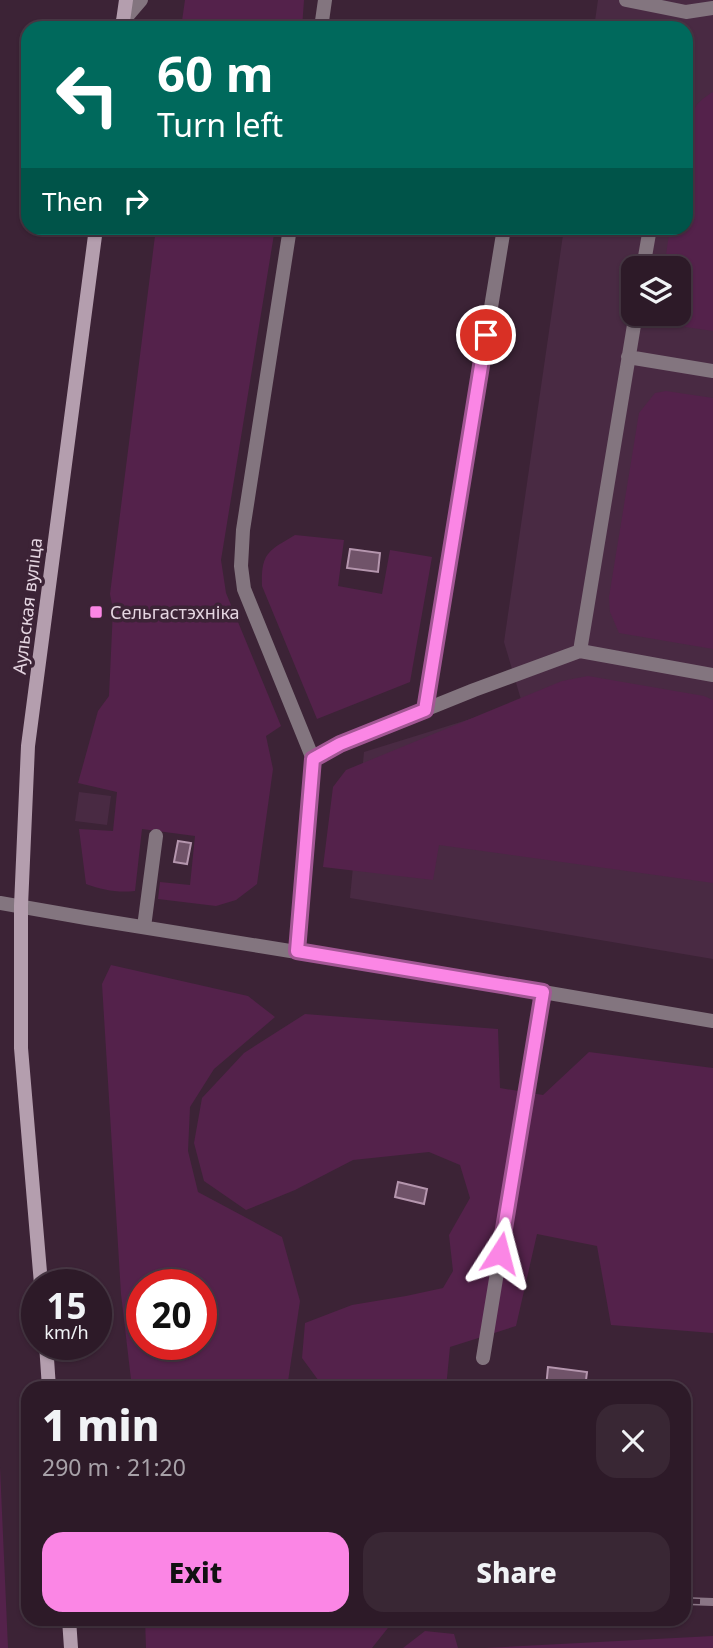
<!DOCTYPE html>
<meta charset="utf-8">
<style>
:root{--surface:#2d1a28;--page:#392734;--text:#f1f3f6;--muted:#a7a1a8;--line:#483845;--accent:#fb86e5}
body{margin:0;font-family:"Noto Sans",sans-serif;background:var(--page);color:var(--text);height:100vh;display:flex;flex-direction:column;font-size:26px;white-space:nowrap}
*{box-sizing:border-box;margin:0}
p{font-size:23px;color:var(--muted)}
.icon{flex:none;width:38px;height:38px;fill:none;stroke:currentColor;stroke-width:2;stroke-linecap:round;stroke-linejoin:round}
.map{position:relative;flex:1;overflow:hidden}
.drawer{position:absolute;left:21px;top:1381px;width:670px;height:245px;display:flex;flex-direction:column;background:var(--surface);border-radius:21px;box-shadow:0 2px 5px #0004,0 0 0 2px var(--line)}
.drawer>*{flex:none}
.top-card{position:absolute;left:21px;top:21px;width:672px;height:214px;border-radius:21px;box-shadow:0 2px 5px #0004,0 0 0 2px var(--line);background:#00695c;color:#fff;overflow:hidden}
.tools{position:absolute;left:621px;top:256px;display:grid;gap:14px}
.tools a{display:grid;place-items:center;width:70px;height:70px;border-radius:14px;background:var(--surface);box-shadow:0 2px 5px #0004,0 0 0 2px var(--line);font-size:35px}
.speed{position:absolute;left:21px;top:1269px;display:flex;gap:14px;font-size:35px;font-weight:700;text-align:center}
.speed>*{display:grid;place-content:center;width:91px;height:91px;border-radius:50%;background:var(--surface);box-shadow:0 2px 5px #0004,0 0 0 2px var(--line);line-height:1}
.speed small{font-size:18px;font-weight:400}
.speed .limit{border:10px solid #d22;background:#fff;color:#111}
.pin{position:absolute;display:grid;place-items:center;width:60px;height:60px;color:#fff;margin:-30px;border:4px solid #fff;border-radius:50%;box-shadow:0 2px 7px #0007}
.me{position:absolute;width:77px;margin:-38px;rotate:9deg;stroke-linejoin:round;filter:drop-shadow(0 0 5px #0008)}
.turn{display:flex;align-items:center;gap:24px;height:147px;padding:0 21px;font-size:32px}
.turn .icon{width:91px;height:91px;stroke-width:2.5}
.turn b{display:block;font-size:49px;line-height:60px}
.then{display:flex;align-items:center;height:66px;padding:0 21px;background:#0003;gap:14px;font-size:26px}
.round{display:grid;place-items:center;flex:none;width:74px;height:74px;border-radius:21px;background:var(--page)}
.summary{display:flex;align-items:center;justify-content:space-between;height:119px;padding:0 21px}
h1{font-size:42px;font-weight:800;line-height:52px}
.cta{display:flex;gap:14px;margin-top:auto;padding:14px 21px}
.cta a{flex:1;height:80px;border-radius:21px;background:var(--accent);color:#111;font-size:28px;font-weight:800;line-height:80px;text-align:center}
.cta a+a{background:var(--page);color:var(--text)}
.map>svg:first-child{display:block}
.built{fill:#492a43;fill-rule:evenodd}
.green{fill:#54224b;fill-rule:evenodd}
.building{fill:#705369;stroke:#b596ae;stroke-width:2}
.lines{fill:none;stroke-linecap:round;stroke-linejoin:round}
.lane{stroke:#83757f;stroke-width:14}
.secondary{stroke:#b49eae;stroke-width:14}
.rail-casing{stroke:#8b7686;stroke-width:8}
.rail{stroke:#3c2336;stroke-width:5;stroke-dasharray:16;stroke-linecap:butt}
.route-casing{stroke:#a35795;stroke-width:18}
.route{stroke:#fb86e5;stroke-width:12}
.poi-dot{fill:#fb86e5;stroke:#3c2336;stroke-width:2.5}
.labels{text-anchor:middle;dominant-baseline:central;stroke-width:7;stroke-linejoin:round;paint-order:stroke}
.street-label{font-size:18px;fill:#e5d5e1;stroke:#3c2336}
.poi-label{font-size:18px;fill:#e5d5e1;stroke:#3c2336;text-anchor:start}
</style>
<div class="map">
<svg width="713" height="1648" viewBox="0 0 713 1648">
<rect width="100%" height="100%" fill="#3c2336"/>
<!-- built -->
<path class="built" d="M 598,0 L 713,0 L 713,959 L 350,898 L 364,752 L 522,703 L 504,642 L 564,228 L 686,228 L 686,28 L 594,28 ZM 634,268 L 679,268 L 679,313 L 634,313 Z
M 79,792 L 111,796 L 107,825 L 75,821 Z"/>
<!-- green -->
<path class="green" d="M 185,0 L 304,0 L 302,28 L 181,28 Z
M 713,92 L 713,331 L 672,325 L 664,321 L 662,313 L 679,313 L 679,268 L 664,268 L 670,228 L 686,228 L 686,129 C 692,110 696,102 713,92 Z
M 156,228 L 275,228 L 221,560 L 226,593 L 281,726 L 266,736 L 273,769 L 257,884 L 236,900 L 216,906 L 158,899 L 160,882 L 190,885 L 195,836 L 142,829 L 135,891 C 117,893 103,890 86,884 L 79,829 L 113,831 L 117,792 L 78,783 L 98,711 L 109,696 L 113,609 L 110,594 Z
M 666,391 L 713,398 L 713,649 L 619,633 L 610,612 L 609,597 L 639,413 L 655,393 Z
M 295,535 L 344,540 L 338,586 L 382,594 L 390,550 L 432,557 L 410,682 L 317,719 L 262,586 C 261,553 268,551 295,535 Z
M 588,676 L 704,696 L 713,700 L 713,883 L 439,845 L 433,880 L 323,867 L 333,787 L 346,770 L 562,681 Z
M 111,965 L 248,996 L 275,1017 L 214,1069 L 190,1107 L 188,1151 L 198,1192 L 282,1237 L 300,1301 L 287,1388 L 132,1388 L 121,1294 L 102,984 ZM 142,1284 L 201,1284 L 201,1344 L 142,1344 Z
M 305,1014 L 498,1029 L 500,1088 L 543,1095 L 589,1052 L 713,1068 L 713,1333 L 611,1325 L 597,1246 L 537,1234 L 516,1326 L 450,1347 L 446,1388 L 324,1388 L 302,1358 L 305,1323 L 352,1305 L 406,1296 L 443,1288 L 453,1271 L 449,1235 L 470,1198 L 460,1165 L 429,1152 L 353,1160 L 295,1190 L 246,1210 L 204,1181 L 194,1143 L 202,1098 L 244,1053 Z
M 0,1467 L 8,1648 L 0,1648 Z
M 145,1619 L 395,1619 L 372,1648 L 146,1648 Z
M 425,1631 L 454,1634 L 458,1648 L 403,1648 Z
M 713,1636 L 713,1648 L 484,1648 Z"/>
<!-- building -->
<path class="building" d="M 350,549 L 380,553 L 378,572 L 347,568 Z
M 178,841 L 191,843 L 187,864 L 174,862 Z
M 398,1182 L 427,1189 L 424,1204 L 395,1197 Z
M 548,1367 L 587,1372 L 585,1388 L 512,1388 L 513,1384 L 546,1388 Z"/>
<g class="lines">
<!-- lane -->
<path class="lane" d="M 626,0 L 686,12 L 713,8
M 123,21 L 141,0
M 321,28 L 325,0
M 290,228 L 243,530 L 241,566 L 244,589 L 313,759
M 643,268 L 650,228
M 628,357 L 713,371
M 580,651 L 713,675
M 425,710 L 504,228
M 0,903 L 86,918 L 543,992 L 713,1021
M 144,927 L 156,836
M 297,952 L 313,759 L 340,744 L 474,690 L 580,651 L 636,313
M 483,1358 L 543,992"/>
<!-- secondary -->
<path class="secondary" d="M 122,28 L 126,0
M 41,1284 L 21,1048 L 21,906 L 28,746 L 96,228
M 46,1344 L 49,1388
M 69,1619 L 71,1648"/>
<defs>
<path id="rail" d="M 684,1601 L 713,1602"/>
</defs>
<!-- rail casing -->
<use href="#rail" class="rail-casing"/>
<!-- rail -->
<use href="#rail" class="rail"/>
</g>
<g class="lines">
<defs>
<path id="route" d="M 486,335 L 425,710 L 340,744 L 313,759 L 297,951 L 543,992 L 500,1253"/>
</defs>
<!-- route casing -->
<use href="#route" class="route-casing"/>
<!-- route -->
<use href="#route" class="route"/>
</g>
<!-- markers -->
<rect class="poi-dot" x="89" y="605" width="14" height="14" rx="3.5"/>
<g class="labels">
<!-- street labels -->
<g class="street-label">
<text transform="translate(27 606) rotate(-83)">Аульская вуліца</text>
</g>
<!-- poi labels -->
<g class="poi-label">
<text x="110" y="612">Сельгастэхніка</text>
</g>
</g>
</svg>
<div class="tools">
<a><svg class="icon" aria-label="layers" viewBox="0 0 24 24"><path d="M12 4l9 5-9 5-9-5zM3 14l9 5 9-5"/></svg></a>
</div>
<div class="speed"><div>15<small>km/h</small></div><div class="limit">20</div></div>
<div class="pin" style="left:486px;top:335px;background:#d93025"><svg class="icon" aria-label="arrive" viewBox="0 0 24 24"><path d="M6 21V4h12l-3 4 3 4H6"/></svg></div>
<svg class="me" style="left:500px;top:1253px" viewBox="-20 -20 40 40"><path d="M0-17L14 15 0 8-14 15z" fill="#fb86e5" stroke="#fff" stroke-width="4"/></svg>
<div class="top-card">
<div class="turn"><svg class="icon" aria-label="left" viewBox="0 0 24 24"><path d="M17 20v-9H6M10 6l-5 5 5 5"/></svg><div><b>60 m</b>Turn left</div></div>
<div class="then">Then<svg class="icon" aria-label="right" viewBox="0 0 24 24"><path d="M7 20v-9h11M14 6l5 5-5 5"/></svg></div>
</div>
<section class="drawer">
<div class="summary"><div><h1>1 min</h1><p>290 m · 21:20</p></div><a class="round"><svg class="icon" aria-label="close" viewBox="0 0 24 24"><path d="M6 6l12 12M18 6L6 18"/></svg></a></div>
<div class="cta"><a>Exit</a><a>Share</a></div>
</section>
</div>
